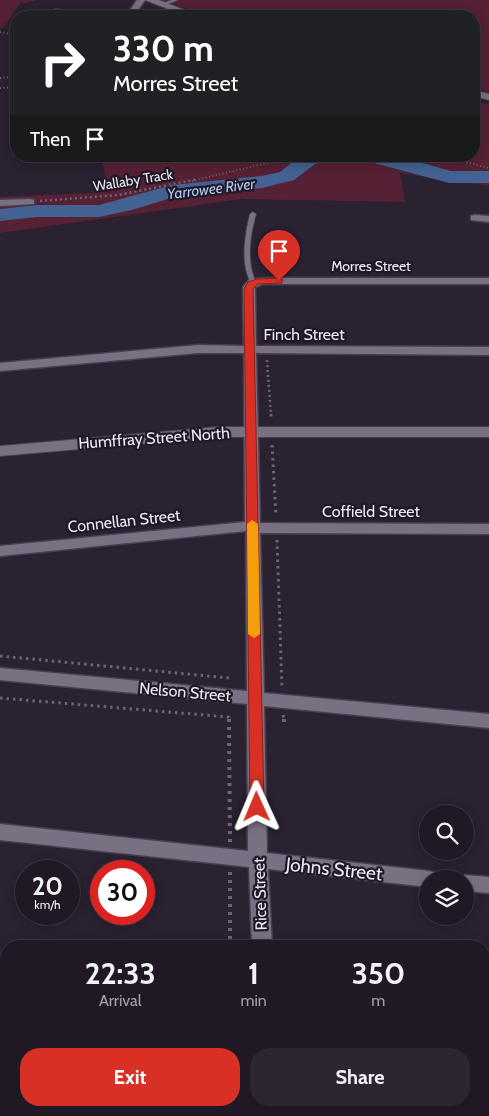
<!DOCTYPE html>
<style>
:root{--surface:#201925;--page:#2d2632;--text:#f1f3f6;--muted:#a2a0a7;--line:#3d3842;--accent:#d93025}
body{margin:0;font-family:Cabin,sans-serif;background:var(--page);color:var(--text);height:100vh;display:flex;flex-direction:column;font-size:19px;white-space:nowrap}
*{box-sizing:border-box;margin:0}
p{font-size:16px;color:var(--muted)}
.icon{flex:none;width:28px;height:28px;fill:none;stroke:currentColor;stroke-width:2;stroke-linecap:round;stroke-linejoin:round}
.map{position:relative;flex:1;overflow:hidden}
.panel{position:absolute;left:0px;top:940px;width:490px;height:176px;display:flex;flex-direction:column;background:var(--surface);border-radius:20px 20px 0 0;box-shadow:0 2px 12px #0003,0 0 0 1px var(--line)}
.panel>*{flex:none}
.top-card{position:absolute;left:10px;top:10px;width:470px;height:152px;border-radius:20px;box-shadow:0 2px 12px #0003,0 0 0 1px var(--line);background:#202124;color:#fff;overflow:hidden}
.tools{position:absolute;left:419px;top:805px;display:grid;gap:10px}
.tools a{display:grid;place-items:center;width:55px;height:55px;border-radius:50%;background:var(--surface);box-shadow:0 2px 12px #0003,0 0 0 1px var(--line);font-size:25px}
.speed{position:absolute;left:15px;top:860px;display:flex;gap:10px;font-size:25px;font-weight:700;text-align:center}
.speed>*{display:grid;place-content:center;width:65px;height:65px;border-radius:50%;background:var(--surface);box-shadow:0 2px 12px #0003,0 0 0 1px var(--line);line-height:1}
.speed small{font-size:12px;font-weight:400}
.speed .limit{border:8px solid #d22;background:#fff;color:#111}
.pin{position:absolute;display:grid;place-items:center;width:42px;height:42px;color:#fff;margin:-51px -21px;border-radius:50% 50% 50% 0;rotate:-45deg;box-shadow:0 0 5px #0007}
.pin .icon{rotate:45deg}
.me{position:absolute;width:55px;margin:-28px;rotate:359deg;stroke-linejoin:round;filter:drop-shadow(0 0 4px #0008)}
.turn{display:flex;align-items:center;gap:18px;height:105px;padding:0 20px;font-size:22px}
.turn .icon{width:65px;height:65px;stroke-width:2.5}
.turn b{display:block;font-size:35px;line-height:42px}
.then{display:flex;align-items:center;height:48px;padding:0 20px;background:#0003;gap:10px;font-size:19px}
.eta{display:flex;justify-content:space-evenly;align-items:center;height:85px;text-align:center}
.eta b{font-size:30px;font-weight:700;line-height:35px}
.cta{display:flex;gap:10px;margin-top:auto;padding:10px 20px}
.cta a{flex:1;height:58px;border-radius:20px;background:var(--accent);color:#fff;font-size:20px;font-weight:700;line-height:58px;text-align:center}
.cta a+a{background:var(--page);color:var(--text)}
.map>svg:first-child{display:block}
.green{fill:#562035}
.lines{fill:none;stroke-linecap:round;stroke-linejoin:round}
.river{fill:#436291;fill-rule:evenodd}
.service-casing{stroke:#473f4d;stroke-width:2}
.minor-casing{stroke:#473f4d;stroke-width:3}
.tertiary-casing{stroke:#473f4d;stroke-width:2}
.path-far3{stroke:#6c6473;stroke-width:2;stroke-dasharray:1 2.5;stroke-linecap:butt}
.path-far2{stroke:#6c6473;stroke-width:2.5;stroke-dasharray:2 3;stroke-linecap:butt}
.path-far1{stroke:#6c6473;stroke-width:3;stroke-dasharray:2.5 4;stroke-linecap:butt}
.path{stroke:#6c6473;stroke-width:4;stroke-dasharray:3 5;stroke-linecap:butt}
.service{fill:#7a7083;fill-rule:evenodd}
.minor{fill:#7a7083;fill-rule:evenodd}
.tertiary{fill:#7a7083;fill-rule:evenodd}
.route{fill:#d93025;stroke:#8d1f18}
.slow{fill:#f59e0b}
.labels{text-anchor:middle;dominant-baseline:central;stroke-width:4.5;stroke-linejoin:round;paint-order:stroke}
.far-street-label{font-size:14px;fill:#ede8f3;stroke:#201827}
.far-water-label{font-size:15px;font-style:italic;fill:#abc8f3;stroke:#201827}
.street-label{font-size:16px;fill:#ede8f3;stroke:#201827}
.near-street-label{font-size:19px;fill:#ede8f3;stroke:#201827}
</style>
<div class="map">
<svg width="489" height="1116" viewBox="0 0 489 1116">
<rect width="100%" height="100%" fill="#2a2131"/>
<!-- green -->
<path class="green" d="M 0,0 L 36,0 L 27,3 L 21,2 L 3,28 L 0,28 Z
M 159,0 L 489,0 L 489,92 L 474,88 L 474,16 L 212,16 Z
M 474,100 L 489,105 L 489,186 L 400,173 L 405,202 L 242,199 L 0,233 L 0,197 L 109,192 L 101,156 L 474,156 Z
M 0,1057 L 6,1057 L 6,1110 L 427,1110 L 474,1116 L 0,1116 Z"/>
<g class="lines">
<!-- river -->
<path class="river" d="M 300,156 L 337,156 L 334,160 L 315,164 L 294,180 L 262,188 L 174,197 L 132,210 L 99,217 L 37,217 L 0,221 L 0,209 L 37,205 L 99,205 L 172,185 L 262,176 L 280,172 Z
M 360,156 L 397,156 L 451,171 L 489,171 L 489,183 L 449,183 L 363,160 Z"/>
<defs>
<path id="service" d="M 172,0 L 178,0 L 162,6 L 159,5 Z
M 55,9 L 93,15 L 95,16 L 87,16 L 56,11 L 55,11 Z
M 253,212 L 256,214 C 250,235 246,262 256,282 L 253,284 L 251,283 C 240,263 245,235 250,214 Z"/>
<path id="minor" d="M 137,0 L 145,0 L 134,16 L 126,16 Z
M 30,199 L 34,200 L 34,204 L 0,206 L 0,200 Z
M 475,215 L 489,216 L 489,222 L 471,220 L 471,216 Z
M 263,278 L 489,278 L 489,284 L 263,284 L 255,287 L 256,346 L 489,347 L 489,355 L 256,353 L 260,523 L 489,524 L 489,534 L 260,533 L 264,693 L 489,714 L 489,728 L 264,706 L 267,853 L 429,871 L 436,873 L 438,879 L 428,879 L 428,887 L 268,869 L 272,946 L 252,946 L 249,867 L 0,840 L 0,824 L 248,851 L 247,704 L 0,680 L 0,668 L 247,691 L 246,531 L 0,556 L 0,546 L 245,522 L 244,353 L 198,353 L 0,371 L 0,363 L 198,345 L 244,346 L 243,287 L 249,280 Z
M 465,875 L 489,877 L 489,893 L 465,891 L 465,879 L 457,879 Z
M 0,1019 L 6,1020 L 6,1040 L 0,1039 Z
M 484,1078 L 489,1079 L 489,1101 L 484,1100 Z"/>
<path id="tertiary" d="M 145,0 L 159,0 L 200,16 L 186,16 Z
M 474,90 L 489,94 L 489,100 L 474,96 Z
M 218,427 L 489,427 L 489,437 L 218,437 L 0,456 L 0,446 Z"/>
</defs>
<!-- service casing -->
<use href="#service" class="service-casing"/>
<!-- minor casing -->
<use href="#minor" class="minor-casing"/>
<!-- tertiary casing -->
<use href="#tertiary" class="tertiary-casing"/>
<!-- path-far3 -->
<path class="path-far3" d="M 0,32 L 16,35
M 0,78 L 16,77
M 0,88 L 16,87
M 411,156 L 466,162 L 489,168
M 192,181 L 296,156"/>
<!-- path-far2 -->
<path class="path-far2" d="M 40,201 L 118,195 L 198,179
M 267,360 L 271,415"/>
<!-- path-far1 -->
<path class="path-far1" d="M 271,414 L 271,418
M 272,445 L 276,516
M 277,540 L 282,688
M 0,656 L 229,678
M 0,698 L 229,717 L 229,720
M 283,715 L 284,720"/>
<!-- path -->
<path class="path" d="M 229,719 L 230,843
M 284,719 L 284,722
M 230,872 L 230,946
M 0,1003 L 6,1004
M 484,1065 L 489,1066
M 0,1094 L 6,1095
M 159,1110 L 165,1110
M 277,1110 L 297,1116"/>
<!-- service -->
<use href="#service" class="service"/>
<!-- minor -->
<use href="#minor" class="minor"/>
<!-- tertiary -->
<use href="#tertiary" class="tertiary"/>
</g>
<!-- route -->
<path class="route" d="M 279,278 L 282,279 L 282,283 L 258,284 L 253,289 L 264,807 L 262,811 L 252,811 L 250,807 L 244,289 L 248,282 L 257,279 Z"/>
<!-- slow -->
<path class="slow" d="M 252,520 L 258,524 L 260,634 L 254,638 L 248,634 L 247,524 Z"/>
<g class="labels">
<!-- far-street labels -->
<g class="far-street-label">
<text transform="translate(133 180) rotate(-9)">Wallaby Track</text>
<text x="371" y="266">Morres Street</text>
</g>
<!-- far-water labels -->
<g class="far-water-label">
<text transform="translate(211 189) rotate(-7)">Yarrowee River</text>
</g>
<!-- street labels -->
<g class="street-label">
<text x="304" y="334">Finch Street</text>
<text transform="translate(154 438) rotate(-4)">Humffray Street North</text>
<text x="371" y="511">Coffield Street</text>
<text transform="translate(124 521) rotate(-6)">Connellan Street</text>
<text transform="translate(185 692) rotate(5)">Nelson Street</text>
<text transform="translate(260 894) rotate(-92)">Rice Street</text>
</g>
<!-- near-street labels -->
<g class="near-street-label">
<text transform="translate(334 869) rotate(6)">Johns Street</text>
</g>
</g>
</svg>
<div class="tools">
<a><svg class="icon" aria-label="search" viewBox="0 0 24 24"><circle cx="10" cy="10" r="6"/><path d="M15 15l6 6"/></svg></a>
<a><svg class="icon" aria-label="layers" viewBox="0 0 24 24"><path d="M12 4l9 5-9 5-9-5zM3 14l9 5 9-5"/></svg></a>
</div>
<div class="speed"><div>20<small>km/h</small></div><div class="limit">30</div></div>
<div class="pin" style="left:279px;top:281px;background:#d93025"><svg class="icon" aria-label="arrive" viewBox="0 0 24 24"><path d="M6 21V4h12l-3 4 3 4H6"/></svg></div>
<svg class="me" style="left:257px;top:807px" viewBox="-20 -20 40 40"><path d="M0-17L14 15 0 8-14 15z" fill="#d93025" stroke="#fff" stroke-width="4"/></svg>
<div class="top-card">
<div class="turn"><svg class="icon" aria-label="right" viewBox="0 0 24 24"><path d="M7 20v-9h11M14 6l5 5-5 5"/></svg><div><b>330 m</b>Morres Street</div></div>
<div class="then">Then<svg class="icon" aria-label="arrive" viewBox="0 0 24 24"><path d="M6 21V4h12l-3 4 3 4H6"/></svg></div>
</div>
<section class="panel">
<div class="eta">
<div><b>22:33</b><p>Arrival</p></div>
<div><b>1</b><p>min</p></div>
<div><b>350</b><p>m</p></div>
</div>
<div class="cta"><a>Exit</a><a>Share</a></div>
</section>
</div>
